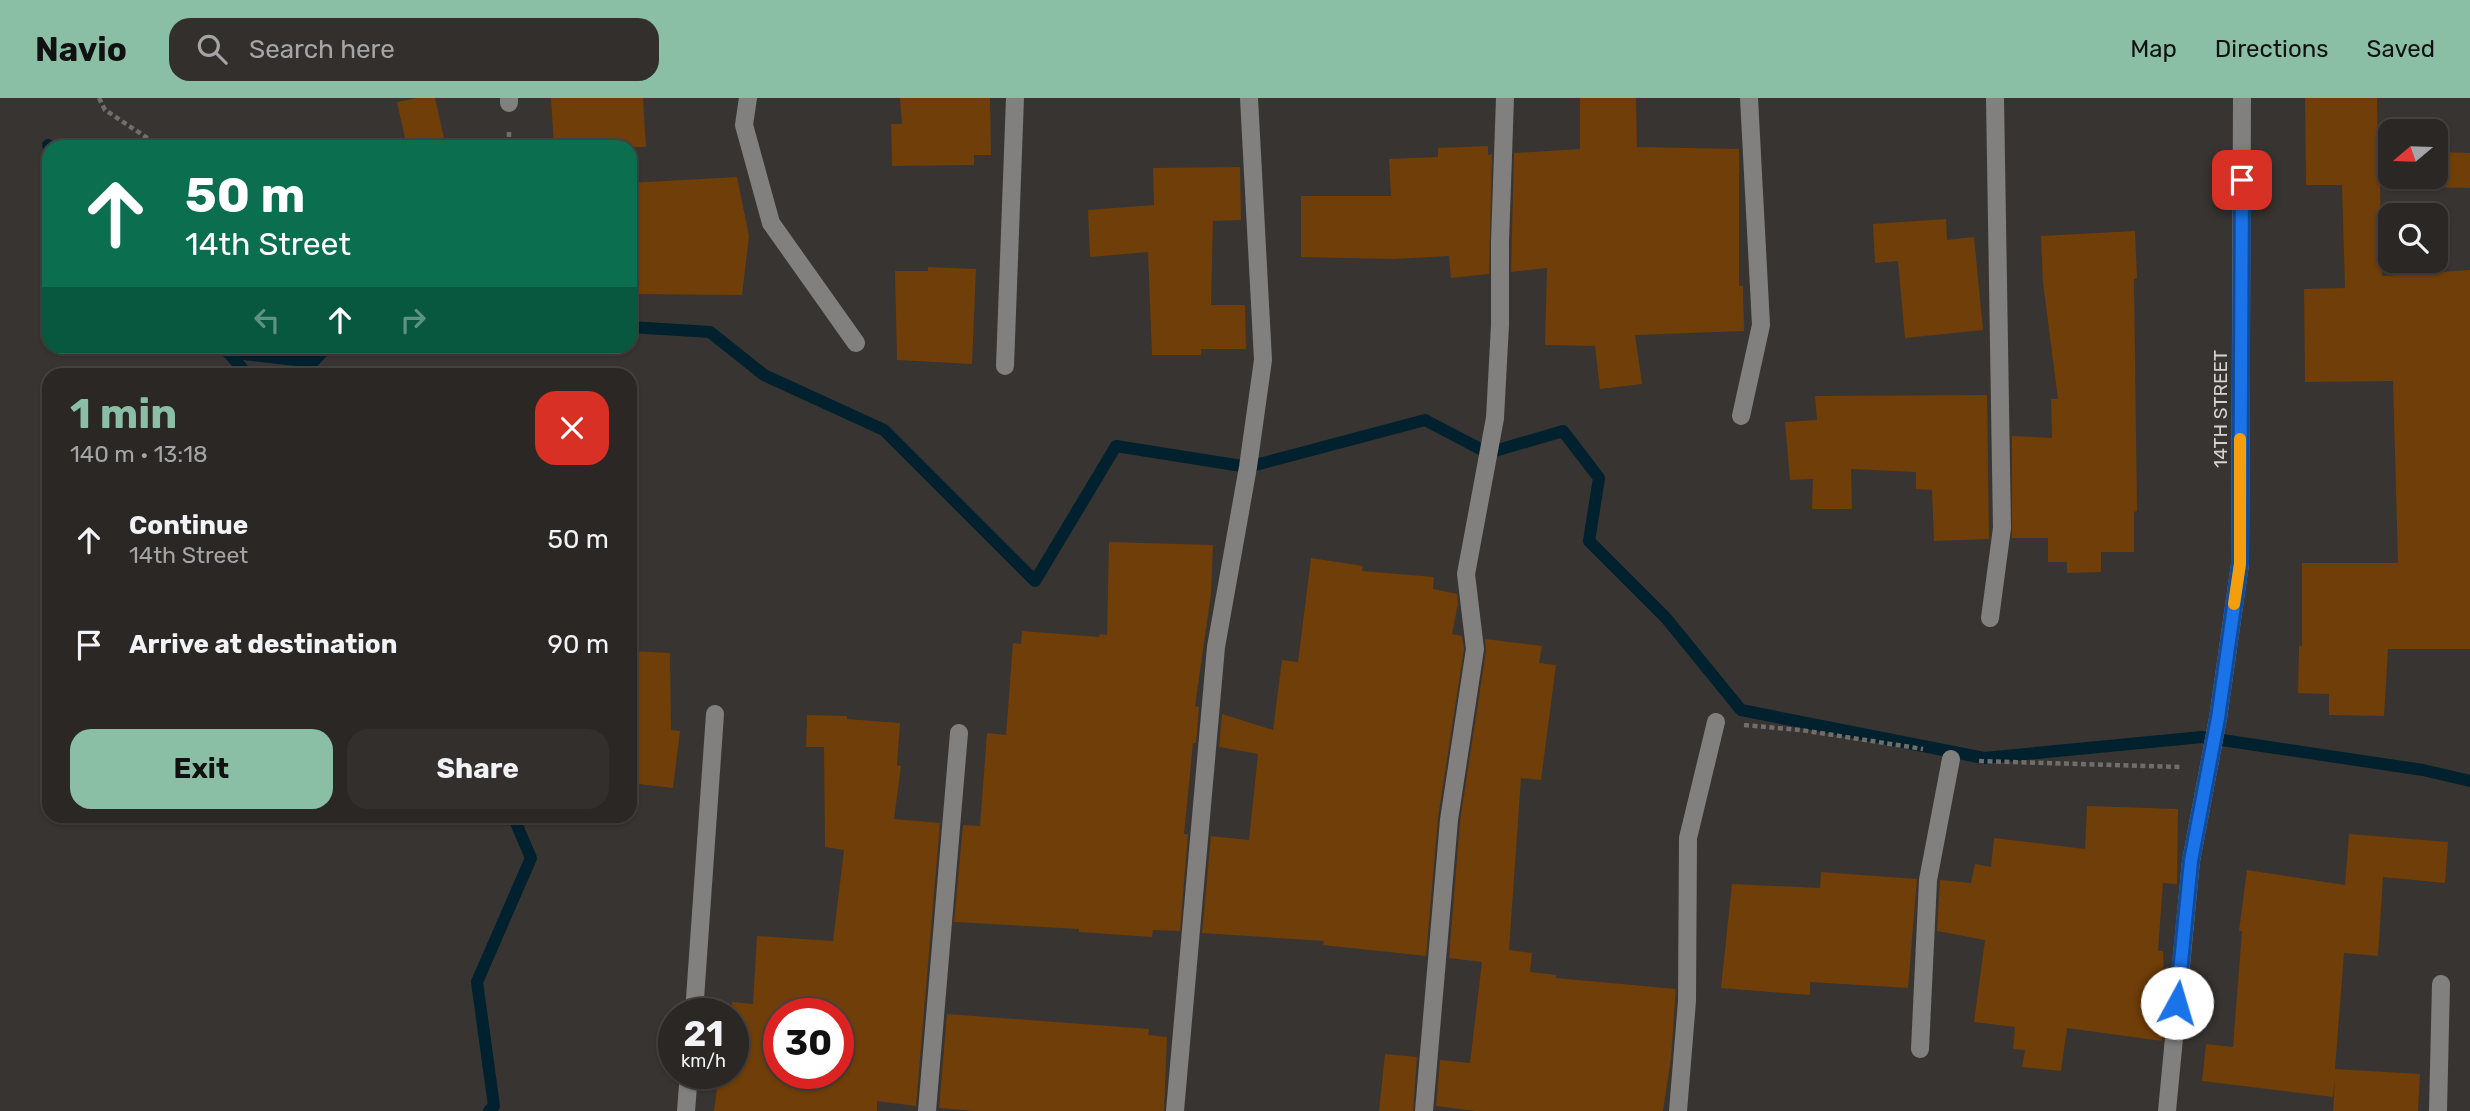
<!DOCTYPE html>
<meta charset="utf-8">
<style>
:root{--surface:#2a2725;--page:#322f2d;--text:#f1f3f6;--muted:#a5a5a7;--line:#464442;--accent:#8abfa5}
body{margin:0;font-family:Rubik,sans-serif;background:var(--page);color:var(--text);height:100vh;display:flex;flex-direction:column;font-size:26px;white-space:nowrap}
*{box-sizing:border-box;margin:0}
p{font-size:23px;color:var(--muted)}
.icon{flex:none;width:38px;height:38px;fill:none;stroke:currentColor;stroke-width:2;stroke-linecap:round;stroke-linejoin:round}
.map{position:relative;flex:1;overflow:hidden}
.sheet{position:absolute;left:42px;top:270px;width:595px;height:455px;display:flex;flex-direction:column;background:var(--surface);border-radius:21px;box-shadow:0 2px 5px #0004,0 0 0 2px var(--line)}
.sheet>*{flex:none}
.banner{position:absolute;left:42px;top:42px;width:595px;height:214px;border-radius:21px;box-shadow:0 2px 5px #0004,0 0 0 2px var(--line);background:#0b6e4f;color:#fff;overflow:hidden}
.needle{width:46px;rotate:251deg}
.tools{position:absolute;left:2378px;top:21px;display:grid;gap:14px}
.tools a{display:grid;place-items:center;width:70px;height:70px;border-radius:14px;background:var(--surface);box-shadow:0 2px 5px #0004,0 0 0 2px var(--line);font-size:35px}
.speed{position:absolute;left:658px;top:900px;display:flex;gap:14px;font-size:35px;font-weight:700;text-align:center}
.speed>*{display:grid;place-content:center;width:91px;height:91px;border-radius:50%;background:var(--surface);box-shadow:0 2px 5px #0004,0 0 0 2px var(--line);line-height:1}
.speed small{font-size:18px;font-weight:400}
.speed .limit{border:10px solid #d22;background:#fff;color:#111}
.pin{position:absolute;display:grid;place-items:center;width:60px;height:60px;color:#fff;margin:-30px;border-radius:14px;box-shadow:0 4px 10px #0006}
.me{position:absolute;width:77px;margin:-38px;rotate:6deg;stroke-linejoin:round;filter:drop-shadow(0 0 5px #0008)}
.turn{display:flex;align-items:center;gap:24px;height:147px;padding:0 28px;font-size:32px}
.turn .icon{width:91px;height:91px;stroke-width:2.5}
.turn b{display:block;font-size:49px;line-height:60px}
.lanes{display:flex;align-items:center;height:66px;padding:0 28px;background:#0003;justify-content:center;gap:35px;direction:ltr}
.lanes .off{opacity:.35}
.round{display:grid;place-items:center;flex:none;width:74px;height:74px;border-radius:21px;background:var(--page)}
.overview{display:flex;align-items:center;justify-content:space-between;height:119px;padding:0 28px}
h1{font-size:42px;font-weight:700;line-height:52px;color:var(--accent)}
.action{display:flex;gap:14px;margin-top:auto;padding:14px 28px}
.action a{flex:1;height:80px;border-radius:21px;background:var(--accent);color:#111;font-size:28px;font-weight:700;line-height:80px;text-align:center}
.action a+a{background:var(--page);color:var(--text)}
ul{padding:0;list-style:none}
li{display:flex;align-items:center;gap:21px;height:105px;padding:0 28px}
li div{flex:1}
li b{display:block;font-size:26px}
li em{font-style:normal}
header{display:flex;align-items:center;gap:42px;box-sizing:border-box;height:98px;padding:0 35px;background:var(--accent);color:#111}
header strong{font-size:33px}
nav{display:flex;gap:38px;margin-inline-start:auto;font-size:24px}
.search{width:490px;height:63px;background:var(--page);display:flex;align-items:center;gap:18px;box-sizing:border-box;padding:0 24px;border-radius:21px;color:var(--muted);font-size:26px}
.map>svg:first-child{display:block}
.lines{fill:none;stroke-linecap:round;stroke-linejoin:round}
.stream{stroke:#00212d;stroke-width:12}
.building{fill:#703e08;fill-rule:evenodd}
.path{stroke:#706d6a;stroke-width:4.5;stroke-dasharray:5 3.5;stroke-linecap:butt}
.minor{stroke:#81807e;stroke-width:18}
.route-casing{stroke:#114b97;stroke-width:18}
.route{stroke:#1a73e8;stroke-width:12}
.slow{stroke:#f59e0b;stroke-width:12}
.labels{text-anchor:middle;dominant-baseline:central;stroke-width:7;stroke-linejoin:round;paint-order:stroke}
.street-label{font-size:19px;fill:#d4d1cf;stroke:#383431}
</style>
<header>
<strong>Navio</strong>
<div class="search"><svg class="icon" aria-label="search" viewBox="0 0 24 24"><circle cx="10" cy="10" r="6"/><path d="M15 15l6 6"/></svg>Search here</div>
<nav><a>Map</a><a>Directions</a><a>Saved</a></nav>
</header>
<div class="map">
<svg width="2470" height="1013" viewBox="0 0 2470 1013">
<rect width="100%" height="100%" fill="#383431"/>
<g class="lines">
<!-- stream -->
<path class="stream" d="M 48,47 L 49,49
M 630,229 L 710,234 L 764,277 L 884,332 L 1035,483 L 1116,348 L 1248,369 L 1425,322 L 1488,355 L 1563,333 L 1599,380 L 1589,443 L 1666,520 L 1741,612 L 1984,660 L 2202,639 L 2423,672 L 2470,683
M 227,253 L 247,276
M 227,254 L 313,264 L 328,248
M 489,1013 L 494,1008 L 477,884 L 531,760 L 513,718"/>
</g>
<!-- building -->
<path class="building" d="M 417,0 L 435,0 L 446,49 L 407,49 L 397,4 Z
M 551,0 L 643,0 L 646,49 L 554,49 Z
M 900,0 L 990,0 L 991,57 L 974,57 L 974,67 L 892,68 L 891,26 L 902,26 Z
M 1580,0 L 1636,0 L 1637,49 L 1739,51 L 1739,188 L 1743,188 L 1744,233 L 1635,237 L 1642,286 L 1600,291 L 1595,248 L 1545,247 L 1547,170 L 1511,174 L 1514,55 L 1580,51 Z
M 2305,0 L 2377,0 L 2378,53 L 2390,53 L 2390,79 L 2436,79 L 2436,54 L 2470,55 L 2470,90 L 2380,88 L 2382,178 L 2470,172 L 2470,551 L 2388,551 L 2384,618 L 2329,617 L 2329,596 L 2298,595 L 2299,548 L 2302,548 L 2302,465 L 2398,465 L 2393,283 L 2305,284 L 2304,191 L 2345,190 L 2342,87 L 2306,87 Z
M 1488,48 L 1488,57 L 1492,56 L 1489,176 L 1451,180 L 1449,158 L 1394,161 L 1301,159 L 1301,98 L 1391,98 L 1389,61 L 1438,59 L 1438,50 Z
M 1240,69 L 1241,122 L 1213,123 L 1211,207 L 1245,207 L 1246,251 L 1201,251 L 1201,257 L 1152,257 L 1148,154 L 1090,159 L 1088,112 L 1154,107 L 1153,70 Z
M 737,79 L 749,138 L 742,197 L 630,196 L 630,85 Z
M 1946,121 L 1947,142 L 1974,139 L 1983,232 L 1905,240 L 1898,163 L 1875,165 L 1873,126 Z
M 2135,133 L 2137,180 L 2134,181 L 2137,413 L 2134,414 L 2134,454 L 2101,454 L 2101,474 L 2067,475 L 2067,464 L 2048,464 L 2048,440 L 2012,440 L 2012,338 L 2052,340 L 2051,301 L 2058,301 L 2043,185 L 2041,138 Z
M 928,169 L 976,171 L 972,266 L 897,262 L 895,173 L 928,173 Z
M 1987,297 L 1989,441 L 1934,443 L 1932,392 L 1916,391 L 1916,374 L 1851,371 L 1852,411 L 1812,411 L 1813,381 L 1790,382 L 1785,324 L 1817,322 L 1815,298 Z
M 1109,444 L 1213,447 L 1211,496 L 1195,608 L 1199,609 L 1196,645 L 1193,645 L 1184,736 L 1188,736 L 1180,833 L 1153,832 L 1152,839 L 1079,834 L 1079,831 L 954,824 L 963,727 L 980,728 L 987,635 L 1006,637 L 1013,545 L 1021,546 L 1022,533 L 1099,539 L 1100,536 L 1107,537 Z
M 1311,460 L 1363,468 L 1362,473 L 1434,479 L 1433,491 L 1457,496 L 1458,506 L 1452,536 L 1462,538 L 1464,551 L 1438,720 L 1426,858 L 1323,847 L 1324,843 L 1202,835 L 1211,738 L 1249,742 L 1258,656 L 1219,649 L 1222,616 L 1273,632 L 1282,562 L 1298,564 Z
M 1485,541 L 1542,548 L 1539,565 L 1556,567 L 1541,682 L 1521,680 L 1509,852 L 1532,855 L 1530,874 L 1556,877 L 1556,880 L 1676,891 L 1671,960 L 1663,1013 L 1476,1013 L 1436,1008 L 1440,962 L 1470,965 L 1482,864 L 1449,860 L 1460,723 L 1486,553 Z
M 630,553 L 670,555 L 671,632 L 680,633 L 673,690 L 630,685 Z
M 807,617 L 847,618 L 847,621 L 900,625 L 897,667 L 901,668 L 894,721 L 940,725 L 916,1008 L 877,1003 L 877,1013 L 714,1013 L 719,975 L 733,975 L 732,904 L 753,906 L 757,838 L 833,843 L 844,752 L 825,749 L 824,649 L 806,649 ZM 779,915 L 838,915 L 838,975 L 779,975 Z
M 2087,708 L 2178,711 L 2177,786 L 2163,785 L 2158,853 L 2163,853 L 2165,916 L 2162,943 L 2067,930 L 2061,973 L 2022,969 L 2025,952 L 2013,951 L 2015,929 L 1974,924 L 1985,842 L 1937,833 L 1940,782 L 1971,785 L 1975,766 L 1991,769 L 1994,740 L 2085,751 Z
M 2349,736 L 2448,744 L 2445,785 L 2383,779 L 2378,858 L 2344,855 L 2335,971 L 2420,976 L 2418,1013 L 2333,1013 L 2335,981 L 2333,999 L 2202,983 L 2206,946 L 2233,949 L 2242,833 L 2239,833 L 2247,772 L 2345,787 Z
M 1821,774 L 1917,781 L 1908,890 L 1810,884 L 1810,897 L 1721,890 L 1732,786 L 1820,790 Z
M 947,916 L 1149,931 L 1148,937 L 1167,939 L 1164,1013 L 975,1013 L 939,1010 Z
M 1385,956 L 1417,959 L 1413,1013 L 1379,1013 Z"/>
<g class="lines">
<!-- path -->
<path class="path" d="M 99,0 L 105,12 L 161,49
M 509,34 L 509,49
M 1744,627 L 1801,632 L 1923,651
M 1979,663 L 2180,669"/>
<!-- minor -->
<path class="minor" d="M 509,0 L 509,5
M 748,0 L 744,27 L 771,125 L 856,245
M 1005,268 L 1015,0
M 1741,318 L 1761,227 L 1749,0
M 1990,520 L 2002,430 L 1995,0
M 694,915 L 715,616
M 1920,951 L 1928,782 L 1951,661
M 686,1013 L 689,975
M 927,1013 L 959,635
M 1175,1013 L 1216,549 L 1248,369 L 1263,262 L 1249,0
M 1424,1013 L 1449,722 L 1475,551 L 1466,476 L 1495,320 L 1500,227 L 1500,144 L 1505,0
M 1678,1013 L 1687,903 L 1688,740 L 1716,624
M 2167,1013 L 2191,763 L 2218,620 L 2240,466 L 2242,0
M 2438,1013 L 2441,886"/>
</g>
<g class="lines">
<defs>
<path id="route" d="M 2177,905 L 2191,763 L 2218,620 L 2240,466 L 2242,82"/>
</defs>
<!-- route casing -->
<use href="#route" class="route-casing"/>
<!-- route -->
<use href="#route" class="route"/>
<!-- slow -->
<path class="slow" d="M 2234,506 L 2240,466 L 2240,341"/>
</g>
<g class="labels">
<!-- street labels -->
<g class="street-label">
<text transform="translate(2220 311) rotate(-90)">14TH STREET</text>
</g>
</g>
</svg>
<div class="tools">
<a><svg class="needle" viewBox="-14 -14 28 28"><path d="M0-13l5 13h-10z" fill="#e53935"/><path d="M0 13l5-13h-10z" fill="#a5a5a7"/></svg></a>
<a><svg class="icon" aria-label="search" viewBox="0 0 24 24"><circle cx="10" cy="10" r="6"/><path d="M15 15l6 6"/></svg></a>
</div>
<div class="speed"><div>21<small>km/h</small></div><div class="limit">30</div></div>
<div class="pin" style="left:2242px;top:82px;background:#d93025"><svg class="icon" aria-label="arrive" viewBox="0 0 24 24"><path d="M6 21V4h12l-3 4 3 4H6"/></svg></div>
<svg class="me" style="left:2177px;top:905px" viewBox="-20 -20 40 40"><circle r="19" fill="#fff"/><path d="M0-13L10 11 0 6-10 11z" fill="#1a73e8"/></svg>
<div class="banner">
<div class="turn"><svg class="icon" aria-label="ahead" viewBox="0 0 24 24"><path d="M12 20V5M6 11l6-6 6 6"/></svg><div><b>50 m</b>14th Street</div></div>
<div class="lanes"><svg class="icon off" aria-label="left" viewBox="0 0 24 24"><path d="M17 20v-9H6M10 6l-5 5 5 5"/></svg><svg class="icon" aria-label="ahead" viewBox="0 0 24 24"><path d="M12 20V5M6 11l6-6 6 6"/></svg><svg class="icon off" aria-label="right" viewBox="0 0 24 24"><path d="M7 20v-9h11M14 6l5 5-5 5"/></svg></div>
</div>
<section class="sheet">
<div class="overview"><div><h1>1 min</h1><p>140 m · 13:18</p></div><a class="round" style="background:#d93025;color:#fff"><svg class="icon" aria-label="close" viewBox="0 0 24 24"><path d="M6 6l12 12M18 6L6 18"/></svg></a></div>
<ul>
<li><svg class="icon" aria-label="ahead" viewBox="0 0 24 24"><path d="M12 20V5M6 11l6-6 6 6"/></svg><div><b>Continue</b><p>14th Street</p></div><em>50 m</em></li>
<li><svg class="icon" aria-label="arrive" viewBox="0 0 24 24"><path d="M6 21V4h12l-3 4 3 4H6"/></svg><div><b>Arrive at destination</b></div><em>90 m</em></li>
</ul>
<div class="action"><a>Exit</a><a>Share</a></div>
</section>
</div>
